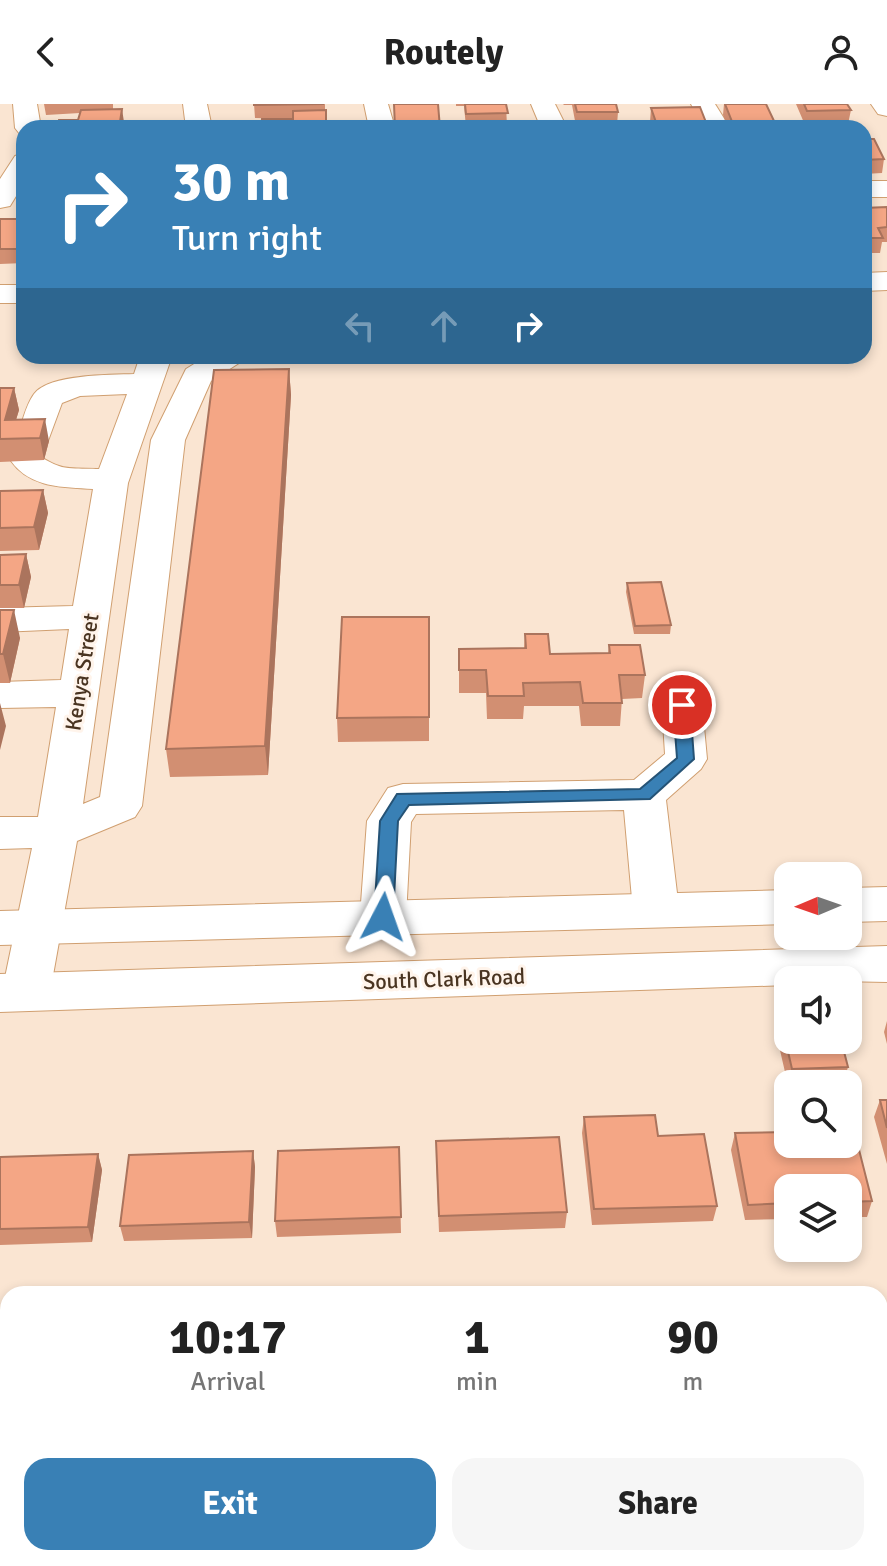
<!DOCTYPE html>
<style>
:root{--surface:#fff;--page:#f6f6f6;--text:#222;--muted:#767676;--accent:#3980b5}
body{margin:0;font-family:Signika,sans-serif;background:var(--page);color:var(--text);height:100vh;display:flex;flex-direction:column;font-size:30px;white-space:nowrap}
*{box-sizing:border-box;margin:0}
p{font-size:26px;color:var(--muted)}
.icon{flex:none;width:44px;height:44px;fill:none;stroke:currentColor;stroke-width:2;stroke-linecap:round;stroke-linejoin:round}
.map{position:relative;flex:1;overflow:hidden}
.details{position:absolute;left:0px;top:1182px;width:888px;height:280px;display:flex;flex-direction:column;background:var(--surface);border-radius:24px 24px 0 0;box-shadow:0 4px 12px #0003}
.details>*{flex:none}
.banner{position:absolute;left:16px;top:16px;width:856px;height:244px;border-radius:24px;box-shadow:0 4px 12px #0003;background:#3980b5;color:#fff;overflow:hidden}
.needle{width:52px;rotate:268deg}
.buttons{position:absolute;left:774px;top:758px;display:grid;gap:16px}
.buttons a{display:grid;place-items:center;width:88px;height:88px;border-radius:16px;background:var(--surface);box-shadow:0 4px 12px #0003;font-size:40px}
.pin{position:absolute;display:grid;place-items:center;width:68px;height:68px;color:#fff;margin:-34px;border:4px solid #fff;border-radius:50%;box-shadow:0 2px 8px #0007}
.me{position:absolute;width:88px;margin:-44px;rotate:4deg;stroke-linejoin:round;filter:drop-shadow(0 0 6px #0008)}
.turn{display:flex;align-items:center;gap:28px;height:168px;padding:0 24px;font-size:36px}
.turn .icon{width:104px;height:104px;stroke-width:2.5}
.turn b{display:block;font-size:56px;line-height:68px}
.lanes{display:flex;align-items:center;height:76px;padding:0 24px;background:#0003;justify-content:center;gap:40px;direction:ltr}
.lanes .off{opacity:.35}
.eta{display:flex;justify-content:space-evenly;align-items:center;height:136px;text-align:center}
.eta b{font-size:48px;font-weight:700;line-height:56px}
.cta{display:flex;gap:16px;margin-top:auto;padding:16px 24px}
.cta a{flex:1;height:92px;border-radius:24px;background:var(--accent);color:#fff;font-size:32px;font-weight:700;line-height:92px;text-align:center}
.cta a+a{background:var(--page);color:var(--text)}
header{display:flex;justify-content:space-between;align-items:center;height:104px;padding:0 24px;background:var(--surface);font-size:36px;font-weight:700}
.map>svg:first-child{display:block}
.lines{fill:none;stroke-linecap:round;stroke-linejoin:round}
.minor-casing{stroke:#d09f70;stroke-width:2}
.major-casing{stroke:#d09f70;stroke-width:2}
.minor{fill:#fff;fill-rule:evenodd}
.major{fill:#fff;fill-rule:evenodd}
.wall{fill:#d28f72}
.shaded-wall{fill:#ab745d}
.building{fill:#f4a685;stroke:#ab745d;stroke-width:2}
.route{fill:#3980b5;stroke:#255376;stroke-width:2}
.labels{text-anchor:middle;dominant-baseline:central;stroke-width:6;stroke-linejoin:round;paint-order:stroke}
.street-label{font-size:22px;fill:#493421;stroke:#fff4eb}
</style>
<header><svg class="icon" aria-label="back" viewBox="0 0 24 24"><path d="M15 5l-7 7 7 7"/></svg>Routely<svg class="icon" aria-label="person" viewBox="0 0 24 24"><circle cx="12" cy="8" r="4"/><path d="M4 21q1-7 8-7t8 7"/></svg></header>
<div class="map">
<svg width="887" height="1462" viewBox="0 0 887 1462">
<rect width="100%" height="100%" fill="#fae5d2"/>
<g class="lines">
<defs>
<path id="minor" d="M 13,0 L 37,0 L 41,24 L 24,24 L 24,31 L 19,29 L 15,24 Z
M 183,0 L 207,0 L 212,24 L 186,24 Z
M 364,0 L 388,0 L 395,24 L 369,24 Z
M 531,0 L 555,0 L 567,24 L 541,24 Z
M 691,0 L 715,0 L 730,24 L 704,24 Z
M 871,0 L 887,0 L 887,12 L 878,10 Z
M 24,49 L 24,79 L 10,102 L 0,104 L 0,75 L 15,52 Z
M 864,77 L 887,77 L 887,93 L 864,93 Z
M 887,168 L 887,186 L 864,187 L 864,169 Z
M 0,181 L 24,181 L 24,199 L 0,199 Z
M 140,252 L 172,252 L 128,379 L 83,700 L 100,693 L 151,336 L 186,265 L 207,252 L 244,252 L 239,259 L 211,277 L 185,336 L 142,702 L 135,713 L 77,737 L 50,888 L 43,901 L 26,907 L 9,901 L 2,888 L 32,744 L 0,745 L 0,713 L 38,713 L 56,603 L 0,604 L 0,578 L 61,576 L 69,525 L 0,528 L 0,504 L 73,502 L 93,385 C 63,383 30,384 11,357 L 16,350 C 37,345 41,356 59,362 C 70,366 87,364 99,365 L 127,290 L 80,292 L 62,299 L 45,345 L 33,348 L 21,345 L 16,338 C 21,323 25,302 34,290 C 49,270 110,271 134,270 Z
M 682,588 L 696,592 L 702,601 L 707,655 L 701,665 L 666,696 L 679,806 L 672,818 L 656,823 L 640,818 L 633,806 L 624,706 L 416,710 L 411,718 L 406,813 L 399,825 L 383,830 L 367,825 L 360,813 L 367,717 L 388,684 L 403,680 L 634,676 L 665,650 L 662,601 L 668,592 Z
M 880,1201 L 887,1201 L 887,1253 L 880,1253 Z
M 8,1232 L 8,1286 L 0,1287 L 0,1233 Z
M 413,1454 L 477,1454 L 475,1462 L 411,1462 Z"/>
<path id="major" d="M 887,783 L 887,817 L 848,818 L 848,784 Z
M 788,786 L 788,820 L 0,841 L 0,807 Z
M 887,842 L 887,878 L 788,876 L 788,881 L 0,908 L 0,870 Z"/>
</defs>
<!-- minor casing -->
<use href="#minor" class="minor-casing"/>
<!-- major casing -->
<use href="#major" class="major-casing"/>
<!-- minor -->
<use href="#minor" class="minor"/>
<!-- major -->
<use href="#major" class="major"/>
</g>
<!-- wall -->
<path class="wall" d="M 44,0 L 113,0 L 113,5 L 124,18 L 78,16 L 80,9 L 46,11 Z
M 254,0 L 325,0 L 325,6 L 293,15 L 255,14 Z
M 456,0 L 506,0 L 507,23 L 466,23 L 464,2 L 456,2 Z
M 563,0 L 616,0 L 618,8 L 617,21 L 576,22 L 572,1 L 564,1 Z
M 724,0 L 766,0 L 775,19 L 774,24 L 782,24 L 728,24 L 723,11 Z
M 796,0 L 847,0 L 851,6 L 848,20 L 805,21 Z
M 651,4 L 707,21 L 706,24 L 652,24 L 650,18 Z
M 864,35 L 884,55 L 882,69 L 864,70 Z
M 887,103 L 887,138 L 882,138 L 880,149 L 864,149 L 864,104 Z
M 0,115 L 24,115 L 24,159 L 0,160 Z
M 289,265 L 291,291 L 268,671 L 170,673 L 166,645 Z
M 0,284 L 14,284 L 19,306 L 16,316 L 49,337 L 44,356 L 0,358 Z
M 43,386 L 48,409 L 39,446 L 0,447 L 0,387 Z
M 26,450 L 31,473 L 24,504 L 0,504 L 0,451 Z
M 627,479 L 671,521 L 670,530 L 634,530 L 626,488 Z
M 0,506 L 20,534 L 10,579 L 0,579 Z
M 429,513 L 429,637 L 338,638 L 337,614 Z
M 525,530 L 550,550 L 608,549 L 609,541 L 645,571 L 642,594 L 622,595 L 620,622 L 581,622 L 579,602 L 524,602 L 523,615 L 487,615 L 486,589 L 459,589 L 459,545 L 524,544 Z
M 780,913 L 848,963 L 843,980 L 788,981 L 776,929 Z
M 887,917 L 887,940 L 884,928 Z
M 880,996 L 887,996 L 887,1060 L 874,1013 Z
M 584,1013 L 658,1032 L 717,1102 L 713,1117 L 592,1121 L 582,1029 Z
M 848,1026 L 854,1026 L 872,1097 L 867,1113 L 848,1113 L 848,1084 L 788,1084 L 788,1115 L 745,1116 L 731,1046 L 735,1029 L 788,1028 L 788,1040 L 848,1040 Z
M 399,1043 L 401,1129 L 277,1133 L 275,1117 Z
M 253,1047 L 255,1063 L 252,1134 L 124,1137 L 120,1122 Z
M 98,1050 L 102,1066 L 92,1138 L 0,1141 L 0,1053 Z
M 436,1053 L 567,1108 L 565,1124 L 439,1128 Z
M 589,1454 L 748,1454 L 750,1462 L 590,1462 Z
M 781,1454 L 880,1454 L 887,1462 L 782,1462 Z"/>
<!-- shaded-wall -->
<path class="shaded-wall" d="M 122,5 L 124,18 L 123,24 L 119,24 Z
M 24,137 L 24,157 L 22,145 Z
M 289,265 L 291,291 L 268,671 L 265,642 Z
M 14,284 L 19,306 L 10,335 L 5,316 Z
M 45,315 L 49,337 L 44,356 L 40,334 Z
M 43,386 L 48,409 L 39,446 L 34,423 Z
M 26,450 L 31,473 L 24,504 L 19,481 Z
M 14,506 L 20,534 L 10,579 L 3,550 Z
M 0,599 L 6,622 L 0,646 Z
M 253,1047 L 255,1063 L 252,1134 L 249,1118 Z
M 98,1050 L 102,1066 L 92,1138 L 88,1123 Z
M 90,1454 L 97,1454 L 96,1462 L 89,1462 Z"/>
<!-- building -->
<path class="building" d="M 254,0 L 324,0 L 254,1 Z
M 394,0 L 438,0 L 440,24 L 395,24 Z
M 465,0 L 506,0 L 508,9 L 466,10 Z
M 575,0 L 616,0 L 618,8 L 577,8 Z
M 725,0 L 766,0 L 775,19 L 733,20 Z
M 804,0 L 847,0 L 851,6 L 807,7 Z
M 700,3 L 707,21 L 657,21 L 651,4 Z
M 122,5 L 119,24 L 57,24 L 59,16 L 78,16 L 81,6 Z
M 326,6 L 326,24 L 261,24 L 262,15 L 293,15 L 293,7 Z
M 864,35 L 874,35 L 884,55 L 864,56 Z
M 887,103 L 887,123 L 878,124 L 883,134 L 864,134 L 864,104 Z
M 0,115 L 24,115 L 24,137 L 22,145 L 0,145 Z
M 289,265 L 265,642 L 166,645 L 214,266 Z
M 0,284 L 14,284 L 5,316 L 45,315 L 40,334 L 0,335 Z
M 43,386 L 34,423 L 0,424 L 0,387 Z
M 26,450 L 19,481 L 0,481 L 0,451 Z
M 661,478 L 671,521 L 635,522 L 627,479 Z
M 0,506 L 14,506 L 3,550 L 0,550 Z
M 342,513 L 429,513 L 429,613 L 337,614 Z
M 525,530 L 548,530 L 550,550 L 610,549 L 609,541 L 640,541 L 645,571 L 619,571 L 622,599 L 583,599 L 580,578 L 523,579 L 524,592 L 488,592 L 486,566 L 459,566 L 459,545 L 526,544 Z
M 780,913 L 788,913 L 788,936 L 841,936 L 848,963 L 792,965 Z
M 880,996 L 887,996 L 887,1024 Z
M 655,1011 L 658,1032 L 704,1030 L 717,1102 L 594,1105 L 584,1013 Z
M 848,1026 L 854,1026 L 872,1097 L 848,1098 L 848,1084 L 788,1084 L 788,1099 L 748,1101 L 735,1029 L 788,1028 L 788,1040 L 848,1040 Z
M 559,1033 L 567,1108 L 439,1112 L 436,1037 Z
M 399,1043 L 401,1113 L 275,1117 L 278,1047 Z
M 253,1047 L 249,1118 L 120,1122 L 129,1051 Z
M 98,1050 L 88,1123 L 0,1125 L 0,1053 Z
M 880,1376 L 887,1376 L 887,1462 L 790,1462 L 788,1454 L 880,1454 Z
M 8,1406 L 8,1454 L 90,1454 L 89,1462 L 0,1462 L 0,1407 Z
M 129,1454 L 275,1454 L 275,1462 L 128,1462 Z
M 592,1454 L 748,1454 L 750,1462 L 593,1462 Z"/>
<!-- route -->
<path class="route" d="M 682,596 L 690,601 L 694,655 L 650,695 L 409,701 L 398,717 L 393,813 L 390,818 L 376,818 L 374,813 L 380,717 L 397,690 L 640,685 L 677,654 L 673,601 Z"/>
<g class="labels">
<!-- street labels -->
<g class="street-label">
<text transform="translate(82 568) rotate(-81)">Kenya Street</text>
<text transform="translate(444 875) rotate(-2)">South Clark Road</text>
</g>
</g>
</svg>
<div class="buttons">
<a><svg class="needle" viewBox="-14 -14 28 28"><path d="M0-13l5 13h-10z" fill="#e53935"/><path d="M0 13l5-13h-10z" fill="#767676"/></svg></a>
<a><svg class="icon" aria-label="sound" viewBox="0 0 24 24"><path d="M4 9h4l5-4v14l-5-4H4zM17 9q2 3 0 6"/></svg></a>
<a><svg class="icon" aria-label="search" viewBox="0 0 24 24"><circle cx="10" cy="10" r="6"/><path d="M15 15l6 6"/></svg></a>
<a><svg class="icon" aria-label="layers" viewBox="0 0 24 24"><path d="M12 4l9 5-9 5-9-5zM3 14l9 5 9-5"/></svg></a>
</div>
<div class="pin" style="left:682px;top:601px;background:#d93025"><svg class="icon" aria-label="arrive" viewBox="0 0 24 24"><path d="M6 21V4h12l-3 4 3 4H6"/></svg></div>
<svg class="me" style="left:383px;top:813px" viewBox="-20 -20 40 40"><path d="M0-17L14 15 0 8-14 15z" fill="#3980b5" stroke="#fff" stroke-width="4"/></svg>
<div class="banner">
<div class="turn"><svg class="icon" aria-label="right" viewBox="0 0 24 24"><path d="M7 20v-9h11M14 6l5 5-5 5"/></svg><div><b>30 m</b>Turn right</div></div>
<div class="lanes"><svg class="icon off" aria-label="left" viewBox="0 0 24 24"><path d="M17 20v-9H6M10 6l-5 5 5 5"/></svg><svg class="icon off" aria-label="ahead" viewBox="0 0 24 24"><path d="M12 20V5M6 11l6-6 6 6"/></svg><svg class="icon" aria-label="right" viewBox="0 0 24 24"><path d="M7 20v-9h11M14 6l5 5-5 5"/></svg></div>
</div>
<section class="details">
<div class="eta">
<div><b>10:17</b><p>Arrival</p></div>
<div><b>1</b><p>min</p></div>
<div><b>90</b><p>m</p></div>
</div>
<div class="cta"><a>Exit</a><a>Share</a></div>
</section>
</div>
